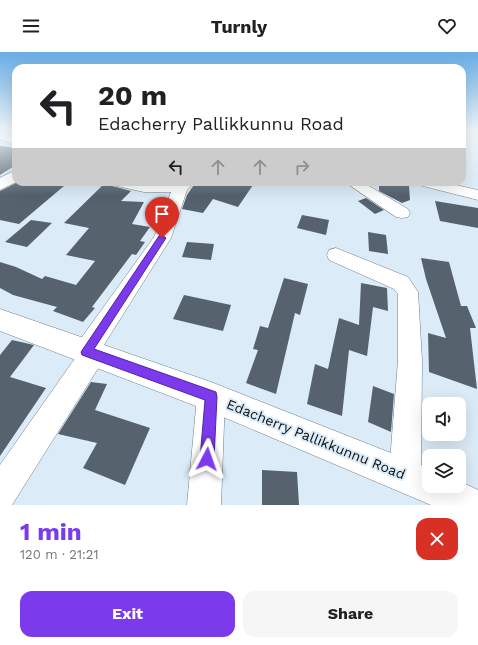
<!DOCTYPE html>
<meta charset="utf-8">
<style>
:root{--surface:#fff;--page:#f6f6f6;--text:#202124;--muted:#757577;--accent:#7c3aed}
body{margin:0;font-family:"Work Sans",sans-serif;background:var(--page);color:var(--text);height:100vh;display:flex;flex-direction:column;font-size:15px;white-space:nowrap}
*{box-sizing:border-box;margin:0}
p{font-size:13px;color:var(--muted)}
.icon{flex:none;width:22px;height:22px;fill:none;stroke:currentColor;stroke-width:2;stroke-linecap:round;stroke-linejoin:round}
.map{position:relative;height:453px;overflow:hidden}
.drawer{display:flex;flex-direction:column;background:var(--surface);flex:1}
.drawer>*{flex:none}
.top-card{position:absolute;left:12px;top:12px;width:454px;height:122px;border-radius:12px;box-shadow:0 4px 16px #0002;background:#fff;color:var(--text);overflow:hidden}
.buttons{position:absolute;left:422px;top:345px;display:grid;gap:8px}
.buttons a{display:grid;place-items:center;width:44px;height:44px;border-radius:8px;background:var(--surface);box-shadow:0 4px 16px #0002;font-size:20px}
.pin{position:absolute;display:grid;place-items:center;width:34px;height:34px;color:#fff;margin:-41px -17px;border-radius:50% 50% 50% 0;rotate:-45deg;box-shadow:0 0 4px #0007}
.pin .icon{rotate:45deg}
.me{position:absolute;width:44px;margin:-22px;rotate:4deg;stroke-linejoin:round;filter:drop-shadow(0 0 3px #0008)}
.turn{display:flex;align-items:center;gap:14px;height:84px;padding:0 20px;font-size:18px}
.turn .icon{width:52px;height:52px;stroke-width:2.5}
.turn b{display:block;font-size:28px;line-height:34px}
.lanes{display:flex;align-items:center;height:38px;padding:0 20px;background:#0003;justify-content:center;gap:20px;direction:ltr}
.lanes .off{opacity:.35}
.round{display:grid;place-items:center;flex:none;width:42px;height:42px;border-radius:12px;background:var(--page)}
.headline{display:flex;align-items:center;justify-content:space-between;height:68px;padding:0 20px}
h1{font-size:24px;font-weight:700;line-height:30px;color:var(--accent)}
.cta{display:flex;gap:8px;margin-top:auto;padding:8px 20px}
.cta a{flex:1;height:46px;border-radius:12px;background:var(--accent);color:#fff;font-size:16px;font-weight:700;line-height:46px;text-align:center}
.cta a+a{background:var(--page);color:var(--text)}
header{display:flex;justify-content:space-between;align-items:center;height:52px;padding:0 20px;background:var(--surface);font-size:18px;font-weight:700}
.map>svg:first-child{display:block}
.building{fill:#56636e}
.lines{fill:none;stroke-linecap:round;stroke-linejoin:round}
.minor-casing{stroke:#717f8a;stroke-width:1}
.secondary-casing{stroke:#717f8a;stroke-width:1}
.minor{fill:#fff;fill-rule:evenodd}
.secondary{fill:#fff;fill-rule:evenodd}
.route{fill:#7c3aed;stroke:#51269a}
.labels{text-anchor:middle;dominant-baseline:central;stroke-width:4;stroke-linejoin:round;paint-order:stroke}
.near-street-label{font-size:14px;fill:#0b1115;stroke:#dbebf7}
</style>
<header><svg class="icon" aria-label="menu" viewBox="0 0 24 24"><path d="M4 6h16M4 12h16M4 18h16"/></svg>Turnly<svg class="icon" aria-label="heart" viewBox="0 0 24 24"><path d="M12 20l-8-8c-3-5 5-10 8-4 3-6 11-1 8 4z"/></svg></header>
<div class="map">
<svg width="478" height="453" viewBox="0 0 478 453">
<rect width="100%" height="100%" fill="#dbebf7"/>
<!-- building -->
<path class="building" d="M 0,94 L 16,96 L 16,113 L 0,123 Z
M 18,130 L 40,130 L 64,134 L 19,172 L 0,168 L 0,139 Z
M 106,130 L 109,130 L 112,134 L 131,139 L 121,149 L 144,150 L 132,172 L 150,175 L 140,189 L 145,190 L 136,203 L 132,202 L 92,255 L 95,256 L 83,270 L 53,259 L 57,255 L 13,243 L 0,236 L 0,210 L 16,215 L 42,227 L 45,224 L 76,233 L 95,209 L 66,203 L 89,176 L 64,171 Z
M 196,130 L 255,130 L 238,155 L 213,147 L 203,161 L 182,157 L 187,143 Z
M 379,130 L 397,130 L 409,134 L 410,148 L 402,151 L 379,139 Z
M 366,146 L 384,158 L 375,162 L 358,149 Z
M 435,149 L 478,156 L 478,176 L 440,169 Z
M 302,163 L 329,168 L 326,183 L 297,176 Z
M 31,168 L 52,171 L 27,195 L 5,190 Z
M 368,180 L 386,183 L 388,202 L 369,199 Z
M 187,190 L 214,192 L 211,208 L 182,205 Z
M 421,206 L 449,210 L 461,254 L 467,254 L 476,276 L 470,276 L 477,337 L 429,320 L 428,281 L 446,286 L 426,227 Z
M 284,226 L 308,232 L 300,263 L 295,261 L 276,342 L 246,331 L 258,298 L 253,297 L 260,274 L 268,276 Z
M 361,231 L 387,236 L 388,259 L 373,255 L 367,304 L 349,298 L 342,364 L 307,352 L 315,312 L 328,317 L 339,266 L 359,273 Z
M 184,243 L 231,253 L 223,279 L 173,267 Z
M 12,288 L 34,293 L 10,325 L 46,336 L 0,404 L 0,303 Z
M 91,330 L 107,332 L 95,358 L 150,376 L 125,433 L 83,416 L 97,391 L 58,382 Z
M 373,334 L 394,342 L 391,380 L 368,370 Z
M 262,418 L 297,420 L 299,453 L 262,453 Z"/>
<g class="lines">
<defs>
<path id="minor" d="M 0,80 L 16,86 L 16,94 L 0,87 Z
M 110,130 L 144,132 L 195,130 L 187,138 L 171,186 L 102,296 L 105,302 L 102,310 L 12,453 L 0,453 L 0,413 L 76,305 L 74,300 L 77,292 L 154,185 L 171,140 L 144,140 L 112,133 Z
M 345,130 L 362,130 L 408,157 L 410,161 L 408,165 L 402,166 L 396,165 Z
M 417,130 L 442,130 L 478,138 L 478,148 L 419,133 Z
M 336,196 L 408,225 L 418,240 L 422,308 L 421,422 L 416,433 L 405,438 L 394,433 L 389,422 L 398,308 L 398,242 L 394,237 L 329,208 L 327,203 L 329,198 Z
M 211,331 L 221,335 L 225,345 L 221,453 L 187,453 L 197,345 L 201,335 Z"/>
<path id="secondary" d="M 16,118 L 16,130 L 0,138 L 0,126 Z
M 0,257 L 211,330 L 429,416 L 429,434 L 459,434 L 459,429 L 478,438 L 478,453 L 431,453 L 209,359 L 0,279 Z"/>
</defs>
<!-- minor casing -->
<use href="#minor" class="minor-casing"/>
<!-- secondary casing -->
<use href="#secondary" class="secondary-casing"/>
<!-- minor -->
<use href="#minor" class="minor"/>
<!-- secondary -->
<use href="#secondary" class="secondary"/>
</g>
<!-- sky -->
<linearGradient id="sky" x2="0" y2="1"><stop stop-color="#67ace4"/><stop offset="0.55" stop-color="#eff6fb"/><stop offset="1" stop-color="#eff6fb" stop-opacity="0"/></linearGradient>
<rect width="478" height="143" fill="url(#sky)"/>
<!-- route -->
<path class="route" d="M 162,183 L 166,186 L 94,297 L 216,340 L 217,345 L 214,407 L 212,412 L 207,414 L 202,412 L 200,407 L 205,348 L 82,303 L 81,300 L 159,184 Z"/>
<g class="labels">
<!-- near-street labels -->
<g class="near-street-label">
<text transform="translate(316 387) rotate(22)">Edacherry Pallikkunnu Road</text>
</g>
</g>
</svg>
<div class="buttons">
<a><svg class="icon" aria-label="sound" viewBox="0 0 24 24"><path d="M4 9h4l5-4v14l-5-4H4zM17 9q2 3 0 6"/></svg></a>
<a><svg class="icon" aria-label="layers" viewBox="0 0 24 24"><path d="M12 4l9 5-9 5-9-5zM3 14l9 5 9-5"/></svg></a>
</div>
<div class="pin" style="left:162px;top:186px;background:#d93025"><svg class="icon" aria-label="arrive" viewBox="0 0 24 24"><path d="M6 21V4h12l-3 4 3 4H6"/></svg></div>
<svg class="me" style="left:207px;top:407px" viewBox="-20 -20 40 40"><path d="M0-17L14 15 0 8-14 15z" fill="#7c3aed" stroke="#fff" stroke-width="4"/></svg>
<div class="top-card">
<div class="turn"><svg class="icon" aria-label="left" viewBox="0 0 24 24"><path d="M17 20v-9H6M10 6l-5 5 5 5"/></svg><div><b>20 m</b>Edacherry Pallikkunnu Road</div></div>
<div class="lanes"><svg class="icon" aria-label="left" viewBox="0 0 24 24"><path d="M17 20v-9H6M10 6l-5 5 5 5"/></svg><svg class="icon off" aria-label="ahead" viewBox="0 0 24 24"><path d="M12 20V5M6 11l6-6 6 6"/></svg><svg class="icon off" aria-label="ahead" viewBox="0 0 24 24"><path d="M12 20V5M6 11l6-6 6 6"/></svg><svg class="icon off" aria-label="right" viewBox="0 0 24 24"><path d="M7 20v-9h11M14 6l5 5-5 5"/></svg></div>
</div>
</div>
<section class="drawer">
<div class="headline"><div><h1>1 min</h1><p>120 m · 21:21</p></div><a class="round" style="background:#d93025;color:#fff"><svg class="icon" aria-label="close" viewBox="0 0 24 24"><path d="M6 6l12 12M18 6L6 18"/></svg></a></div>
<div class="cta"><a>Exit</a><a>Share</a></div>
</section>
